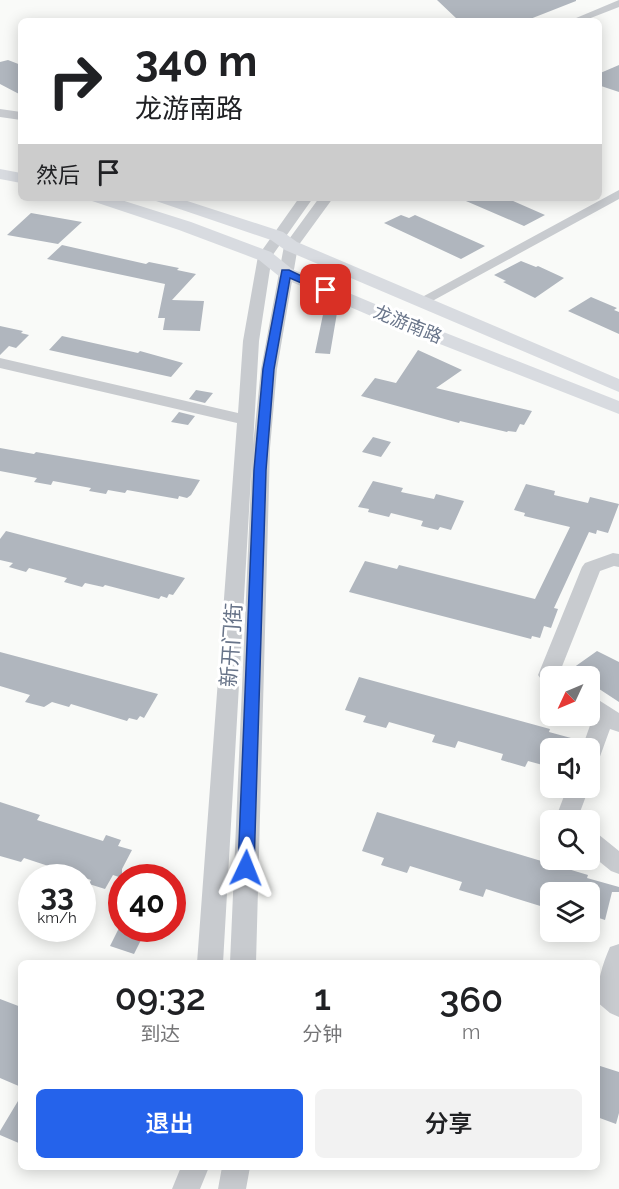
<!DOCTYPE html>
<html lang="zh">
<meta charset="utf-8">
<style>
:root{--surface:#fff;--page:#f2f2f2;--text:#202124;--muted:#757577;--accent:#2563eb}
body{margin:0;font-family:Raleway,"Noto Sans SC",sans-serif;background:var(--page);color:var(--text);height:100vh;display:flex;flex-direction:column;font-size:22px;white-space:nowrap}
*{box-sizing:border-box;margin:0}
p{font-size:20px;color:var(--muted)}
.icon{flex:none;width:33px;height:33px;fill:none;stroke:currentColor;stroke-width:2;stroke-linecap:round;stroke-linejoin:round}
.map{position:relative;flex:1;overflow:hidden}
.sheet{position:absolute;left:18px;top:960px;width:582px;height:210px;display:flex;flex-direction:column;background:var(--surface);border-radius:9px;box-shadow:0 3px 15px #0003}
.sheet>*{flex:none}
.top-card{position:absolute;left:18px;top:18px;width:584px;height:183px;border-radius:9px;box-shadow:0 3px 15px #0003;background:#fff;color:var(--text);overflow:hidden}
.needle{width:39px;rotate:226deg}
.fabs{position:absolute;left:540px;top:666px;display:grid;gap:12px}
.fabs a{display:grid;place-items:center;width:60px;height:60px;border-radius:9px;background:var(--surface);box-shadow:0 3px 15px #0003;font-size:30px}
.speed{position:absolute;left:18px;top:864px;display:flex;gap:12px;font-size:30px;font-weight:700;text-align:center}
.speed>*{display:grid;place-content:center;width:78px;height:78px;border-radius:50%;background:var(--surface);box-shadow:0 3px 15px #0003;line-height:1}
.speed small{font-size:15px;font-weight:400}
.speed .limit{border:9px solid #d22;background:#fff;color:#111}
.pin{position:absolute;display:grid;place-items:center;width:51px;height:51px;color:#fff;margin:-26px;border-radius:12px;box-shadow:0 3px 9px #0006}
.me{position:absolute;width:66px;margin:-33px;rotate:2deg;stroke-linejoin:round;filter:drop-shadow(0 0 4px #0008)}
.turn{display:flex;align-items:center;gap:21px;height:126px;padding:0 18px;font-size:27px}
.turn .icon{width:78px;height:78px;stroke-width:2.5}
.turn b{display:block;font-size:42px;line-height:51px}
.then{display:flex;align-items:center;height:57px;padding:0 18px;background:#0003;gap:12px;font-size:22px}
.eta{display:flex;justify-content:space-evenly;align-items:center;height:102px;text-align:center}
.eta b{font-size:36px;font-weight:600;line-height:42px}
.primary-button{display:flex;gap:12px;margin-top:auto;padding:12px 18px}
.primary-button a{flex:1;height:69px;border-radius:9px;background:var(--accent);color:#fff;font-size:24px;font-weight:600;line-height:69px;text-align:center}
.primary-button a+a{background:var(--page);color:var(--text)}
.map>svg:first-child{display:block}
.building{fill:#b0b6be}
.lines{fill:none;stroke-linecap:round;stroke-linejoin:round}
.minor{fill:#c8cbcf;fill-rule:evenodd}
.major{fill:#d8dbe0;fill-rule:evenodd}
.route{fill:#2563eb;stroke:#184099;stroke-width:1.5}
.labels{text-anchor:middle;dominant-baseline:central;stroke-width:6;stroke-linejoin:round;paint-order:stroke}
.far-street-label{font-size:18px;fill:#687489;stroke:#fff}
.street-label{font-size:21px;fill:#687489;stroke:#fff}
</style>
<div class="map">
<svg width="619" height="1189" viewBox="0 0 619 1189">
<rect width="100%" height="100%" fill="#f9faf8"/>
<!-- building -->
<path class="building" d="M 437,0 L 576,0 L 576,1 L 525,21 L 463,21 L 457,19 Z
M 8,60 L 21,65 L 21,95 L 0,84 L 0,62 Z
M 619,65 L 619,92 L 598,85 L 598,74 Z
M 459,198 L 506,198 L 545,215 L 524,226 Z
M 31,213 L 82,222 L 58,244 L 7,235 Z
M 401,215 L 409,218 L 415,215 L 485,246 L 461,259 L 384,223 Z
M 62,245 L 146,264 L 149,262 L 179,268 L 177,270 L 196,274 L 172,300 L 204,301 L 200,331 L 163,330 L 165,318 L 158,318 L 165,284 L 47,259 Z
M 521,261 L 536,267 L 538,266 L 564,278 L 535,298 L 503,282 L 506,281 L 494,275 Z
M 591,297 L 617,308 L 614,310 L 619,312 L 619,334 L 568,311 Z
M 325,305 L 338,307 L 330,354 L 315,353 Z
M 0,326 L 23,331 L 21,333 L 29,335 L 16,348 L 9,346 L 0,355 Z
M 62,336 L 138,353 L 140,351 L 183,363 L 171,377 L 49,350 Z
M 418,350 L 462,370 L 436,388 L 532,411 L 524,425 L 520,424 L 516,432 L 508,431 L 507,432 L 460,421 L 459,423 L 361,396 L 375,378 L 396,383 Z
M 196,390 L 213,393 L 205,403 L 189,399 Z
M 179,412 L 195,416 L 188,425 L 171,422 Z
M 373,437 L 391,442 L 381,457 L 362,452 Z
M 0,448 L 34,454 L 36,452 L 200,480 L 191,495 L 187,498 L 179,496 L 178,499 L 127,490 L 125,493 L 108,490 L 106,494 L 89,491 L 91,488 L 53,481 L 51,485 L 34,482 L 37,478 L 0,471 Z
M 373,481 L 403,488 L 401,492 L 434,499 L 436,494 L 464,501 L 451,530 L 440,527 L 438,530 L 421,526 L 423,521 L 391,513 L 389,517 L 368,512 L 369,509 L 358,507 Z
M 526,484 L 555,491 L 554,495 L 588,503 L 590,497 L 619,504 L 608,533 L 597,530 L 596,534 L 589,532 L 554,608 L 558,609 L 551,628 L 544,626 L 540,638 L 532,636 L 531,639 L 349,592 L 365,561 L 397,569 L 399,565 L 535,599 L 570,527 L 524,516 L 525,513 L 514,510 Z
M 6,531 L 185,578 L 173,595 L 169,594 L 167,598 L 161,596 L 159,599 L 105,585 L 103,587 L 85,583 L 82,587 L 64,582 L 67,578 L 29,568 L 26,572 L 9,567 L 13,563 L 0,560 L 0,539 Z
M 597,651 L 619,662 L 619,702 L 590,683 L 590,676 L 573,668 Z
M 0,652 L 158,694 L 144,718 L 140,716 L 137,720 L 129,718 L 127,721 L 71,704 L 69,707 L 52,702 L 44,707 L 25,702 L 30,695 L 0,686 Z
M 359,677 L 550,729 L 549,732 L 582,741 L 580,748 L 550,748 L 550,767 L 528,761 L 525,767 L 501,760 L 503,754 L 458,741 L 455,748 L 432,742 L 435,735 L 389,722 L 386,728 L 363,722 L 366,716 L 345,710 Z
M 0,802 L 40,815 L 37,820 L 103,841 L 106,835 L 121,840 L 118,846 L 132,850 L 122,869 L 122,878 L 113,875 L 105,889 L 89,884 L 91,880 L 24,858 L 21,862 L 0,856 Z
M 377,812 L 588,875 L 587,878 L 619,887 L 619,892 L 612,892 L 605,920 L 590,915 L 590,892 L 550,892 L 550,909 L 486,889 L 483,897 L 459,890 L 462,882 L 410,866 L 407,873 L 381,865 L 384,858 L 362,851 Z
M 119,928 L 147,928 L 134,954 L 110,946 Z
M 0,999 L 21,1007 L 21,1087 L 0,1078 Z
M 597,1065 L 619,1072 L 619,1113 L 616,1124 L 597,1117 Z
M 21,1096 L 21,1144 L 0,1135 L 0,1131 Z"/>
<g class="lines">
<!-- minor -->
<path class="minor" d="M 619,0 L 619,7 L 583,21 L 569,21 Z
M 0,109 L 21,112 L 21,120 L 0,117 Z
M 619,190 L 619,199 L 425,305 L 415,305 L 413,302 Z
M 299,198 L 313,198 L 272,256 L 259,341 L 253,445 L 261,369 L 284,246 L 319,198 L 333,198 L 298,246 L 277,369 L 270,448 L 256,963 L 230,963 L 252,459 L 223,963 L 197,963 L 237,423 L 0,368 L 0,358 L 238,413 L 243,341 L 258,256 Z
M 613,553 L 619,554 L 619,567 L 614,566 L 600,571 L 559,674 L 560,676 L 550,676 L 550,684 L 543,682 L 538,675 L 582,567 L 585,563 Z
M 590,696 L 597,699 L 619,713 L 619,732 L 610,729 L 598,762 L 590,764 L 590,748 L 582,748 L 593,717 L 590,714 Z
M 567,788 L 589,788 L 577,820 L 555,820 Z
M 590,832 L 598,834 L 619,851 L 619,874 L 611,871 L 590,854 Z
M 619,944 L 619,1017 L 610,1013 L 597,1002 C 597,983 602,965 610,947 Z
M 181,1167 L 209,1167 L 200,1189 L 172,1189 Z
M 222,1167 L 250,1167 L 246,1189 L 218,1189 Z"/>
<!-- major -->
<path class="major" d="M 0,169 L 21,173 L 21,183 L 0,179 Z
M 90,198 L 115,198 L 191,222 L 271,252 L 292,269 L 413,320 L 619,401 L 619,414 L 399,328 L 280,277 L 259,260 L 179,230 L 92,201 Z
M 154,198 L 178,198 L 283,232 L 297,242 L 619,379 L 619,392 L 285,250 L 271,240 L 156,201 Z"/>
</g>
<!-- route -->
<path class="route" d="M 282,270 L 289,270 L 331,290 L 322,292 L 290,278 L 274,369 L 266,470 L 254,868 L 252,873 L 246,875 L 240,873 L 238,868 L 254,470 L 263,369 Z"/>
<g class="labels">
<!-- far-street labels -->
<g class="far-street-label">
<text transform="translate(408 324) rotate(22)">龙游南路</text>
</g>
<!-- street labels -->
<g class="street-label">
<text transform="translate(231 645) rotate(-86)">新开门街</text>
</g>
</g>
</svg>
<div class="fabs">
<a><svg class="needle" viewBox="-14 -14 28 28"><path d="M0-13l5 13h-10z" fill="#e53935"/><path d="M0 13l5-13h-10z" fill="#757577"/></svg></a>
<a><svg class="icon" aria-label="sound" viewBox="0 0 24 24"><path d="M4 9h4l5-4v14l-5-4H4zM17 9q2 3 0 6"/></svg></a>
<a><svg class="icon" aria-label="search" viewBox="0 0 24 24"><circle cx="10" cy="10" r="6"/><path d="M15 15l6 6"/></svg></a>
<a><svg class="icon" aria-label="layers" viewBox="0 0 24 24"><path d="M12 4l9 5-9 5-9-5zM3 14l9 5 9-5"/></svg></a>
</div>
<div class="speed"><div>33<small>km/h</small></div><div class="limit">40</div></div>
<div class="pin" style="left:326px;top:290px;background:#d93025"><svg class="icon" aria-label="arrive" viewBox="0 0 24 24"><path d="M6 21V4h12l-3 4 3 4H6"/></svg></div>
<svg class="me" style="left:246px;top:868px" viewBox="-20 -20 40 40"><path d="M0-17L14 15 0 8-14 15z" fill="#2563eb" stroke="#fff" stroke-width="4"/></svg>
<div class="top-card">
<div class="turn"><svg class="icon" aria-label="right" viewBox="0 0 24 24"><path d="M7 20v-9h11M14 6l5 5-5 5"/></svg><div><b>340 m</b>龙游南路</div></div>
<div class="then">然后<svg class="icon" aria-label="arrive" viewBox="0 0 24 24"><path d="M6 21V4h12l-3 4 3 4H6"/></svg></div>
</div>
<section class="sheet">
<div class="eta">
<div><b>09:32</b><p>到达</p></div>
<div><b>1</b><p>分钟</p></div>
<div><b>360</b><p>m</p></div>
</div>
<div class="primary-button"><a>退出</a><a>分享</a></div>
</section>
</div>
